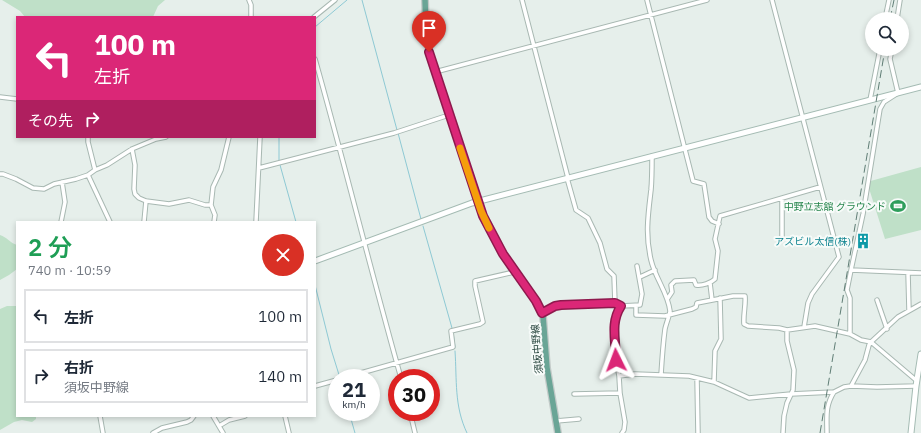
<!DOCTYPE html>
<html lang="ja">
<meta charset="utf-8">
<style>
:root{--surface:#fff;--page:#f6f6f7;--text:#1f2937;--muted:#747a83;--line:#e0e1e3}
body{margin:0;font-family:"IBM Plex Sans","Noto Sans JP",sans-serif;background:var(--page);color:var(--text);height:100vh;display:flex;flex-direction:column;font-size:15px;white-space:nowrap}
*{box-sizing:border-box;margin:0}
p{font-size:13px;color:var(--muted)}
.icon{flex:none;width:22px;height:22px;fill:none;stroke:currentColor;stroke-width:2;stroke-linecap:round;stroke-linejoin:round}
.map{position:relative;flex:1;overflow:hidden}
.details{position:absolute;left:16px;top:221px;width:300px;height:196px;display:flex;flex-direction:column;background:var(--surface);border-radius:0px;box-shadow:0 2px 6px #0003}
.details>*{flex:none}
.top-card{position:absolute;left:16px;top:16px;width:300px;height:122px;border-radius:0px;box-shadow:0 2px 6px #0003;background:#db2777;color:#fff;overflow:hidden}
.buttons{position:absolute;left:865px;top:12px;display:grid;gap:8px}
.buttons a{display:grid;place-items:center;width:44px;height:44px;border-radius:50%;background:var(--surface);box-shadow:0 2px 6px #0003;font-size:20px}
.speed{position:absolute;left:328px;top:369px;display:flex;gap:8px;font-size:20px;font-weight:700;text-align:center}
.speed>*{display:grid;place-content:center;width:52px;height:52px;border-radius:50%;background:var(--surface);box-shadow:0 2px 6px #0003;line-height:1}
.speed small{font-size:10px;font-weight:400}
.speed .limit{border:6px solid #d22;background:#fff;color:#111}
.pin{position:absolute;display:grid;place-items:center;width:34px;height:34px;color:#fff;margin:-41px -17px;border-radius:50% 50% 50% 0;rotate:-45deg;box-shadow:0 0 4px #0007}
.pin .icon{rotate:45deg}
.me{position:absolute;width:44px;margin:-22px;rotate:357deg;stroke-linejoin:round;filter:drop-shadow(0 0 3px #0008)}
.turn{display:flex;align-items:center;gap:14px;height:84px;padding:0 12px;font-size:18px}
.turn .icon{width:52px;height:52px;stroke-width:2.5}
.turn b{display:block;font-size:28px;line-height:34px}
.then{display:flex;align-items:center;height:38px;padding:0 12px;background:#0003;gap:8px;font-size:15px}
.round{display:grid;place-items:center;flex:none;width:42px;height:42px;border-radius:21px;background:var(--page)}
.headline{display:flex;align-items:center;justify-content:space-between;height:68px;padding:0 12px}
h1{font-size:24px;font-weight:600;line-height:30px;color:#1e9e55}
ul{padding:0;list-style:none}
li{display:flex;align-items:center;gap:12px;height:54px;margin:0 8px 6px;padding:0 4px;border:2px solid var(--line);border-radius:0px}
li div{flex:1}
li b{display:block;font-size:15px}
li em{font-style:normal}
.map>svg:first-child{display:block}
.green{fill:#bfe0c8}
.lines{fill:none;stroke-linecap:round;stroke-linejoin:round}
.stream{stroke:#8ec9d4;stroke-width:1}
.street-casing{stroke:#a8b8b2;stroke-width:5.5}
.secondary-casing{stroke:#a4bbb3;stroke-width:7}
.primary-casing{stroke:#c2cac8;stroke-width:8}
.street{stroke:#fff;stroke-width:3.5}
.secondary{stroke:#fff;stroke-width:5}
.primary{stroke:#6aa596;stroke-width:5.5}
.rail{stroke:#5f7d75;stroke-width:1;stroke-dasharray:8 4;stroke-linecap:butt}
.route-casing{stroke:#8e194d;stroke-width:10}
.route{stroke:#db2777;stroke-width:7}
.slow{stroke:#f59e0b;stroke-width:7}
.labels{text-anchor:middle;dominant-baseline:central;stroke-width:4;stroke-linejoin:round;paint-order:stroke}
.leisure-label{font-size:10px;fill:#27864d;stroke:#f7fbf9;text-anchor:end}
.culture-label{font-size:10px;fill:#0d838f;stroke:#f7fbf9;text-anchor:end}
.street-label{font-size:10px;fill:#24423a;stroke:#f7fbf9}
</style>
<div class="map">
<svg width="921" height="433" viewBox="0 0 921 433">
<rect width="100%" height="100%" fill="#e6efeb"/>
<!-- green -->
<path class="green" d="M 2,0 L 165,0 L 158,6 L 153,17 L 25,17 L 20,11 Z
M 921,167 L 921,230 L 885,239 L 867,182 Z
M 0,235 C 7,237 10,243 17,245 L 17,269 L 9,275 L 0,280 Z
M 7,306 L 17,306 L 17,416 L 36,416 L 36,419 L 32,422 L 22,420 L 14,422 L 0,430 L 0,309 Z"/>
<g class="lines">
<!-- stream -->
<path class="stream" d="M 362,0 L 397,130
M 315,27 L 347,0
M 398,133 L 421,219
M 279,137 L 279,160
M 280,165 L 296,222
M 423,226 L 452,328
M 315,285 L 331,349 L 340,378
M 453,332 L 455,347
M 455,351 C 457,380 454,406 467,433
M 349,412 L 355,433"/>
<defs>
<path id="street" d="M 249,0 L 251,5 L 251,17
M 522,0 L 568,178
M 647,0 L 693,181 L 704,184 L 709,217 L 712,221 L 719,224
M 772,0 L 839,257 L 812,294 L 808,303 L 804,327
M 314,17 L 335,0
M 885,19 L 889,0
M 897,19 L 900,0
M 315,59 C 345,165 371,272 401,378
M 435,72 L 707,0
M 0,97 L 17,99
M 870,100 L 880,49
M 88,137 L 88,142 L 95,170
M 132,149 L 135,165 L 134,189 L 135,194 L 139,198 L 146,201 L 169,204 L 189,200 L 205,205 L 211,205
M 652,156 C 652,168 652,179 651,190 C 648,215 645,235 651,260 C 655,278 668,293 670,311 C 670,314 666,324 665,329 C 663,344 662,359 661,375
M 259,168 L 394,133 L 449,115
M 0,174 L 3,174 L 16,179 L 33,188 L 44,189 L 54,184 L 76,179 L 88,175 L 95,170 L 107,165 L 132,149 L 156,139 L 166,137
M 88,175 L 110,222
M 782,198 L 782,238
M 61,222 L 65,202 L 62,182
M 144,222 L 146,201
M 214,222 L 215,215 L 211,205 L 213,187 L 221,170 L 229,137
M 256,222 L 260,137
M 851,270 L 863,214 L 880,109 L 884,102 L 898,93 L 890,59 L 892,49
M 908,273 L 909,310
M 640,277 L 655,270
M 710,283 L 712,300
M 668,298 L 672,292 L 671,285 L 675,281 L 694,280 L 696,285 C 702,286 711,283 715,279 L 718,251 L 715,239 L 720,216 L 820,187
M 877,300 L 887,329
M 615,303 L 621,306 L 640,305 L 642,294 L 637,266
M 621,306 L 616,314 L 614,324 L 614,334 L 616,360 L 619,376 L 620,393 L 625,422 L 624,430 L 622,433
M 636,306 L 636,315 L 665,316 L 692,309 L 696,307 L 697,303 L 733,296 L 745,296 C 746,305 743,315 744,324 L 748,326 L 779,328 L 787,330 L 815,326 L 850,334 L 861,340 L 871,342 L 917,381
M 542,313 L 555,306 L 561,305 L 615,303 L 614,276 L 607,269 L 600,243 L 588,218 L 576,210 L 567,178
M 850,334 L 850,298 L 847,290 L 851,270 L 921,273
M 619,376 L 635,374 L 689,376 L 714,382 L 749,398 L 791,394 L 834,392 L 844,387 L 851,386 L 877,387 L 916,386
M 343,378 L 453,347 L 451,331 L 480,324 L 483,322 L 475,286 L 475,281 L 514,272
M 697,378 L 698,433
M 714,382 L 715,351 L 721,339 L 720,298
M 315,386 L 337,380
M 851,386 L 865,360 L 869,345 L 871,342 L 898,317 L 921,304
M 574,394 L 620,393
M 410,412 L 415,433
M 100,416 L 103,433
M 213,416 L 223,433
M 285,416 L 289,433
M 556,421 L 579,419
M 219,426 L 229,420 L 245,416
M 153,433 L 162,428 L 187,422 L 191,420 L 194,416
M 783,433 L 784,416 L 787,403 L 793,390 L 794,370 L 787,341 L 787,330
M 827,433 C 827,417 825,406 834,392"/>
<path id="secondary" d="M 315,261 L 472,203 L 921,87
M 911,433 L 916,386 L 921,354"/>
<path id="primary" d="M 425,0 L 426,29 L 430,56 L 483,217 L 503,254 L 538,304 L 543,316 L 547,368 L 558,433"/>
</defs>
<!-- street casing -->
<use href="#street" class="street-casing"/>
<!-- secondary casing -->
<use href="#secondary" class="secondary-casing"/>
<!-- primary casing -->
<use href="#primary" class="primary-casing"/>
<!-- street -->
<use href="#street" class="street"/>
<!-- secondary -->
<use href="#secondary" class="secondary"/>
<!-- primary -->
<use href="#primary" class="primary"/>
<!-- rail -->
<path class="rail" d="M 890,19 L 894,0
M 820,433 L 885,49"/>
</g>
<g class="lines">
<defs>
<path id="route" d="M 429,52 L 483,216 L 503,254 L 536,301 L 542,313 L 555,306 L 561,305 L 615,303 L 621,306 C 610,323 616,340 616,360"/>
</defs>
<!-- route casing -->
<use href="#route" class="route-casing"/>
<!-- route -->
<use href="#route" class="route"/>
<!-- slow -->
<path class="slow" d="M 460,148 L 481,211 L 489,228"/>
</g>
<!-- icons -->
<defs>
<symbol id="stadium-bare" viewBox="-9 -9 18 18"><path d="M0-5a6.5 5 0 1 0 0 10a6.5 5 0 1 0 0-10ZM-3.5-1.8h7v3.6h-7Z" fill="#2e9e5b" stroke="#f7fbf9" stroke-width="2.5" paint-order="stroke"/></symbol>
<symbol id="building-bare" viewBox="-9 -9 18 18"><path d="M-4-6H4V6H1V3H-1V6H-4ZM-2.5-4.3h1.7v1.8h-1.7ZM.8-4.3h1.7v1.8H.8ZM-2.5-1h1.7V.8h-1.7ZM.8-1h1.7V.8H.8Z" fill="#0f9aa8" stroke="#f7fbf9" stroke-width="2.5" paint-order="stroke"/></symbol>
</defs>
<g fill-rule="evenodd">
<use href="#stadium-bare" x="887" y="195" width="22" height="22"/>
<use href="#building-bare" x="852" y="230" width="22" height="22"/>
</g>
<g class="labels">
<!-- leisure labels -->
<g class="leisure-label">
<text x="886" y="206">中野立志舘 グラウンド</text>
</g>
<!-- culture labels -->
<g class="culture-label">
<text x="851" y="241">アズビル太信(株)</text>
</g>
<!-- street labels -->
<g class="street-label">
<text transform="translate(537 349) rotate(-95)">須坂中野線</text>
</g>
</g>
</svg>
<div class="buttons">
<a><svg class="icon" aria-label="search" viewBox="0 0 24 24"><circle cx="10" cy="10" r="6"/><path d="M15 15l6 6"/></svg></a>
</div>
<div class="speed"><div>21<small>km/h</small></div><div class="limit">30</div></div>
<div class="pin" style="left:429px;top:52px;background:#d93025"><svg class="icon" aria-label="arrive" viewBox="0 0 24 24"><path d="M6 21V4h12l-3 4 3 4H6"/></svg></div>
<svg class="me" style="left:616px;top:360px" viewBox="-20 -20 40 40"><path d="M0-17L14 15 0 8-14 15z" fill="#db2777" stroke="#fff" stroke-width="4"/></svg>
<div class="top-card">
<div class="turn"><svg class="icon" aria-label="left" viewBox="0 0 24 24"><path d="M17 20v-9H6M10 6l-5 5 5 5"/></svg><div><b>100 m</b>左折</div></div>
<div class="then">その先<svg class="icon" aria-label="right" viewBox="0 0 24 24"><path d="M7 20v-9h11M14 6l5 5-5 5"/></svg></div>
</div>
<section class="details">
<div class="headline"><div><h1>2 分</h1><p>740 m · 10:59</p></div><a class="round" style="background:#d93025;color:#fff"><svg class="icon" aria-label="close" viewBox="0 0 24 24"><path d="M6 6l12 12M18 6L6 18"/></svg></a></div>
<ul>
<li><svg class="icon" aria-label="left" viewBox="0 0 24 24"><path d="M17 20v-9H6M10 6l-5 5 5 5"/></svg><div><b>左折</b></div><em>100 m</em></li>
<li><svg class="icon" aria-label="right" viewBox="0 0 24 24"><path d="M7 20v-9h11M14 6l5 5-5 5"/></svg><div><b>右折</b><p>須坂中野線</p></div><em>140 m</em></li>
</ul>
</section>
</div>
